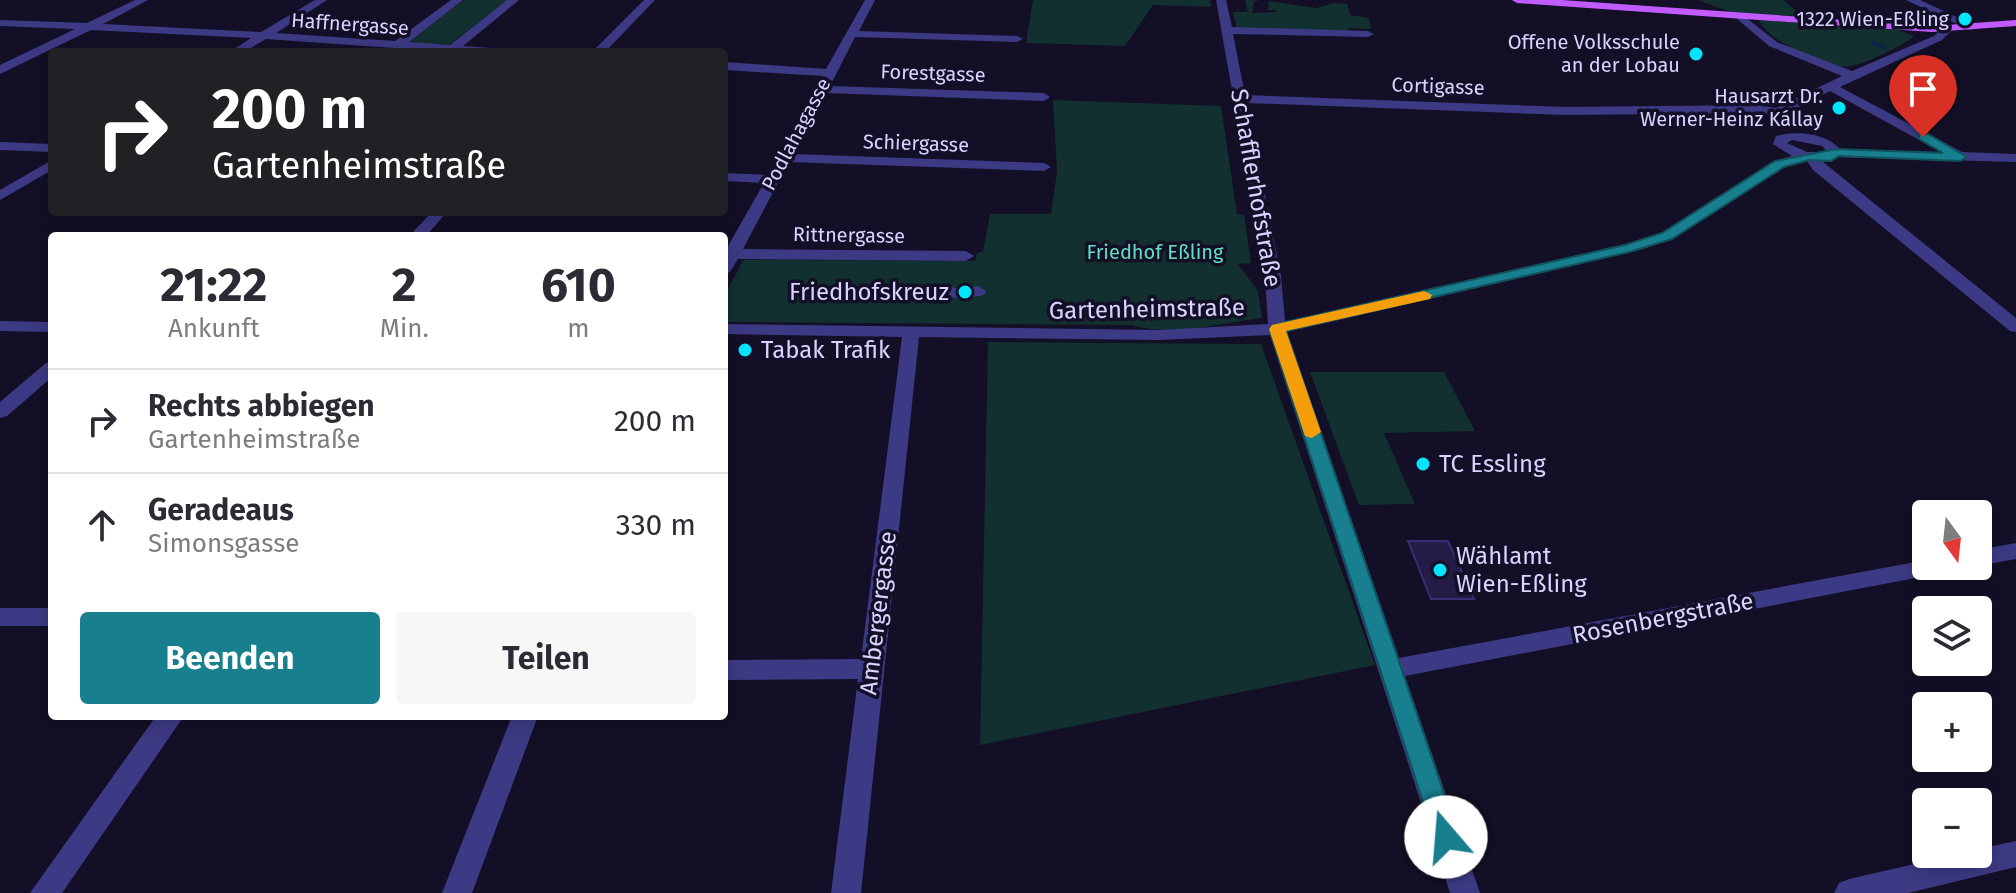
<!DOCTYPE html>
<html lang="de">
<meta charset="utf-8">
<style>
:root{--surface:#fff;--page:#f7f7f7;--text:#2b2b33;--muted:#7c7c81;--line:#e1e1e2;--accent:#187f8f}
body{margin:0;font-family:"Fira Sans",sans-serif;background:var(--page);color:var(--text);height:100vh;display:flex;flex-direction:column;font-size:30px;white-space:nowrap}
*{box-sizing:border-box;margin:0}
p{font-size:26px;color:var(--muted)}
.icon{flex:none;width:44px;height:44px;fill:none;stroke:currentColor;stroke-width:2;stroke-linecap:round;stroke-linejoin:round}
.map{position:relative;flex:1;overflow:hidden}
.sheet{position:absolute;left:48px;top:232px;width:680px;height:488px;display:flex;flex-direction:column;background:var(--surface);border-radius:8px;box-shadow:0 4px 20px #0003}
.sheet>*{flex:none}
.banner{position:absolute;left:48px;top:48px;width:680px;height:168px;border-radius:8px;box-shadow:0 4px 20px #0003;background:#202124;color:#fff;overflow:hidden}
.needle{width:52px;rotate:165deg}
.controls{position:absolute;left:1912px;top:500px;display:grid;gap:16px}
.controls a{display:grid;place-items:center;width:80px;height:80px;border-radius:8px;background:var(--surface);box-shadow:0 4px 20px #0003;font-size:40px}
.pin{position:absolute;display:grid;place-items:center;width:68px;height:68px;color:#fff;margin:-82px -34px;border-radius:50% 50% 50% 0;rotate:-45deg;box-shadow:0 0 8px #0007}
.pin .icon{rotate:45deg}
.me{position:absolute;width:88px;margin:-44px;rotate:342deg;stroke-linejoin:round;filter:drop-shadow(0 0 6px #0008)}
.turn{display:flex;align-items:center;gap:28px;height:168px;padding:0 32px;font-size:36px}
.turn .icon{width:104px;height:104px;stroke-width:2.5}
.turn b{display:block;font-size:56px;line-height:68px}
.eta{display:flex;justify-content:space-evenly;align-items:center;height:136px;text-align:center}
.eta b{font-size:48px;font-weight:700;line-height:56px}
.cta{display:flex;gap:16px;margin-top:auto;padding:16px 32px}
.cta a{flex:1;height:92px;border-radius:8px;background:var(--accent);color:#fff;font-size:32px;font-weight:700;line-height:92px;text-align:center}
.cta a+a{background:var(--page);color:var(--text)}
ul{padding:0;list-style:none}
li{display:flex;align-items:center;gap:24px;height:104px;padding:0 32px;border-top:2px solid var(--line)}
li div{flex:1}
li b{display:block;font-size:30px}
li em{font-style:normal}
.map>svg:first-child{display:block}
.green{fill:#12302f}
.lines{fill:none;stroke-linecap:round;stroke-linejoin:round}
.stream{stroke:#0c2248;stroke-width:4}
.building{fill:#241b47;stroke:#3b2d73;stroke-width:2}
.minor{fill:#3d3a85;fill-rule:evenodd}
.major{fill:#c25bff;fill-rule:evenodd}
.route{fill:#187f8f;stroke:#10535d;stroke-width:2}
.slow{fill:#f59e0b}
.poi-dot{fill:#00e5ff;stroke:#130f26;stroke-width:3}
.labels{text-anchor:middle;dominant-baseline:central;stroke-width:7;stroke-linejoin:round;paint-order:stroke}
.far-poi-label{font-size:20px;fill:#d9d4ff;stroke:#130f26;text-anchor:end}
.far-street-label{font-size:20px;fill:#d9d4ff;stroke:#130f26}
.far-park-label{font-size:20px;fill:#5fe0c0;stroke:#130f26}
.street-label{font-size:24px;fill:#d9d4ff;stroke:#130f26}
.poi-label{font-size:24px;fill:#d9d4ff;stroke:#130f26;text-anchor:start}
</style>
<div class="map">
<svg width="2016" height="893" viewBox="0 0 2016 893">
<rect width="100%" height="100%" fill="#130f26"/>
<!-- green -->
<path class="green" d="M 464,0 L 507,0 L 449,45 L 407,43 Z
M 1033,0 L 1210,0 L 1211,7 L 1153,5 L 1125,46 L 1026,43 Z
M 1245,0 L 1259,0 L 1254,2 L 1252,13 L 1276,12 L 1276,10 L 1268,10 L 1269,1 L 1317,8 L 1333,3 L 1347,4 L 1350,15 L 1369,18 L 1371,29 L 1348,28 L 1348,32 L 1237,29 L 1233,12 L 1248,12 Z
M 1698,0 L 1784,0 L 1797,12 L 1820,14 L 1824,18 L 1730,12 Z
M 1759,20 L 1898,30 L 1914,36 C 1905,45 1864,64 1851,66 C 1828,71 1765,39 1759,20 Z
M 1053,100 L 1221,106 L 1237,214 L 1244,215 L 1251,263 L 1238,264 L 1258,291 L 1262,318 C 1221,323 1171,337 1131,325 L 724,322 L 724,297 L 743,260 L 976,261 L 976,254 L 983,251 L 990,214 L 1051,214 L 1057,171 Z
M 988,342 L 1261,344 L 1375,665 L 980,745 Z
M 1310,372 L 1444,372 L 1475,431 L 1384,433 L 1415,504 L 1359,505 Z"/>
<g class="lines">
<!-- stream -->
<path class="stream" d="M 1873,43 L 1885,47"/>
</g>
<!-- building -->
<path class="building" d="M 1408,541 L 1448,541 L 1474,599 L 1431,599 Z"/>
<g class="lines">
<!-- minor -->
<path class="minor" d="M 135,0 L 148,0 L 103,24 L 261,32 L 315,0 L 327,0 L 276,33 L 395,41 L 451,0 L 463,0 L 409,42 L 450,45 L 507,0 L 519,0 L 463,46 L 507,49 L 513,52 L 450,52 L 266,39 L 244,52 L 230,52 L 251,38 L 91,30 L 0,74 L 0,65 L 75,29 L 0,26 L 0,20 L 87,23 Z
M 644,0 L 655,0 L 605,52 L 592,52 Z
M 865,0 L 875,0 L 859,31 L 1017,36 L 1023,39 L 1017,42 L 855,37 L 830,86 L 1044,93 L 1050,97 L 1044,101 L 826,93 L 793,154 L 1044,163 L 1051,167 L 1044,171 L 789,162 L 743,249 L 966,251 L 974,256 L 966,261 L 738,259 L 730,272 L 724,274 L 724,253 L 764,183 L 724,181 L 724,173 L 768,175 L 823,76 L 724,70 L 724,62 L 826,69 Z
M 1216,0 L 1226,0 L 1232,27 L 1368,31 L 1374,34 L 1368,37 L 1233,34 L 1245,95 L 1567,107 L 1757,105 L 1776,108 L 1842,76 L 1769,46 L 1736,18 L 1736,14 L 1740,13 L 1777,42 L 1852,71 L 1934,36 L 1943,27 L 1951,27 L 1953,29 L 1942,40 L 1840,87 L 1962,152 L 2016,154 L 2016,162 L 1839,157 L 1823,162 L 2016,318 L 2016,332 L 2010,331 L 1813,170 L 1807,161 L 1784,167 L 1672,239 L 1640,250 L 1287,332 L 1399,658 L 1926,560 L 1926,566 L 1947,566 L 1944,572 L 1936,574 L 1405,676 L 1480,893 L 1450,893 L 1270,335 L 1159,340 L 919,337 L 861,893 L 831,893 L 858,679 L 724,680 L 724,660 L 861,659 L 902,337 L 724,334 L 724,324 L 1159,330 L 1268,324 L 1265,276 ZM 1830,91 L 1941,152 L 1840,149 C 1826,133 1796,130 1776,136 L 1773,144 L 1792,156 L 1774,161 L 1662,233 L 1630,243 L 1285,322 L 1281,276 L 1247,103 L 1567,115 L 1757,113 L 1783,115 ZM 1792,140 L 1822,146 L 1828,152 L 1807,152 L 1787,143 Z
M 1906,0 L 1920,0 L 1980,28 L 1970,30 Z
M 0,142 L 52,144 L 52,152 L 0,150 Z
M 52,160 L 52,170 L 0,200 L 0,190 Z
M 432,212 L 447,212 L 426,236 L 409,236 Z
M 948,286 L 960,289 L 978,286 L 986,291 L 984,295 L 960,299 L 942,295 L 940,291 Z
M 0,321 L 52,322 L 52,332 L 0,331 Z
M 52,362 L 52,377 L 7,416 L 0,418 L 0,402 L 46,363 Z
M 2016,543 L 2016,559 L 1978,566 L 1978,550 Z
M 0,608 L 52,608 L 52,626 L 0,626 Z
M 156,716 L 184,716 L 62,893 L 30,893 Z
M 512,716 L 538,716 L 472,893 L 442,893 Z
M 2016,841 L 2016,867 L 1908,893 L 1834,893 L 1839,883 L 1849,879 L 1958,854 L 1978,854 L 1978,849 Z"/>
<!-- major -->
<path class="major" d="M 1512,0 L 1562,0 L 1932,26 L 2016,20 L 2016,26 L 1932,32 L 1517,3 Z"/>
</g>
<!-- route -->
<path class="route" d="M 1919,134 L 1928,134 L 1967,157 L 1960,161 L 1839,156 L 1831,161 L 1809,160 L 1784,167 L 1672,239 L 1629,252 L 1286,331 L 1459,837 L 1455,845 L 1446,849 L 1437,845 L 1269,329 L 1277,324 L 1625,245 L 1662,233 L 1775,161 L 1836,149 L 1943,153 L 1919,139 Z"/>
<!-- slow -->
<path class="slow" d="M 1424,291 L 1432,295 L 1430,299 L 1286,331 L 1321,432 L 1312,438 L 1305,436 L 1269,329 L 1272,325 Z"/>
<!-- markers -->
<g class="poi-dot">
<circle cx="1965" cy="19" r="8"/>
<circle cx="1696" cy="54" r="8"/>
<circle cx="1839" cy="108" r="8"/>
<circle cx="965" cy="292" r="8"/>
<circle cx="745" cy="350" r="8"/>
<circle cx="1423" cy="464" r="8"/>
<circle cx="1440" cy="570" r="8"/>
</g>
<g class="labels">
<!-- far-poi labels -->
<g class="far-poi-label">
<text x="1949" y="19">1322 Wien-Eßling</text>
<text x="1680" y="42">Offene Volksschule<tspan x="1680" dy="23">an der Lobau</tspan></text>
<text x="1823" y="96">Hausarzt Dr.<tspan x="1823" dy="23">Werner-Heinz Kállay</tspan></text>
</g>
<!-- far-street labels -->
<g class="far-street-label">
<text transform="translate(350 24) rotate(4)">Haffnergasse</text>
<text transform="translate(933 73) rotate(2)">Forestgasse</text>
<text transform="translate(1438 86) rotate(2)">Cortigasse</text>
<text transform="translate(796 134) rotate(-62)">Podlahagasse</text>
<text transform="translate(916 143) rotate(2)">Schiergasse</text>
<text transform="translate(849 235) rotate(1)">Rittnergasse</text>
</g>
<!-- far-park labels -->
<g class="far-park-label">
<text x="1155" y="252">Friedhof Eßling</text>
</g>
<!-- street labels -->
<g class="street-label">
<text transform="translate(1256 188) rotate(80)">Schafflerhofstraße</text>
<text transform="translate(1147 309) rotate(-1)">Gartenheimstraße</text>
<text transform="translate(878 613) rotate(-83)">Ambergergasse</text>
<text transform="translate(1663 618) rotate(-11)">Rosenbergstraße</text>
</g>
<!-- poi labels -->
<g class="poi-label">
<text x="949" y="292" text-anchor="end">Friedhofskreuz</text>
<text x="761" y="350">Tabak Trafik</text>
<text x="1439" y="464">TC Essling</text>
<text x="1456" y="556">Wählamt<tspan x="1456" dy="28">Wien-Eßling</tspan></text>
</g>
</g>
</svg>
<div class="controls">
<a><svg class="needle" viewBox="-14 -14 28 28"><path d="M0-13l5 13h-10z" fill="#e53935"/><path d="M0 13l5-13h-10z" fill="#7c7c81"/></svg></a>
<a><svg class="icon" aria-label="layers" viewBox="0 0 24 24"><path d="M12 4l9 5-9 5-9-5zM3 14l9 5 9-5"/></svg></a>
<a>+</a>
<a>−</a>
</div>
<div class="pin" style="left:1923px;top:137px;background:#d93025"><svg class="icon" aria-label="arrive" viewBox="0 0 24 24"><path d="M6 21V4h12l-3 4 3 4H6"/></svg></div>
<svg class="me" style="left:1446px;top:837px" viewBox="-20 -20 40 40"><circle r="19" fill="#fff"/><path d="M0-13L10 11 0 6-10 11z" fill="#187f8f"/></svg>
<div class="banner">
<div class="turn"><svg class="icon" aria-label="right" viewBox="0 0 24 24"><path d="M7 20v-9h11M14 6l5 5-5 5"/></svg><div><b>200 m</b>Gartenheimstraße</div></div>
</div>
<section class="sheet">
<div class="eta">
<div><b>21:22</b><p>Ankunft</p></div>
<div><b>2</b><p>Min.</p></div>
<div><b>610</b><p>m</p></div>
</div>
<ul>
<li><svg class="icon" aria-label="right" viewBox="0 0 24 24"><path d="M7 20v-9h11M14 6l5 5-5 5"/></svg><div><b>Rechts abbiegen</b><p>Gartenheimstraße</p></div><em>200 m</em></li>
<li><svg class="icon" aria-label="ahead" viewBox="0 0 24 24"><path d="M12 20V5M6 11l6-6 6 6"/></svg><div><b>Geradeaus</b><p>Simonsgasse</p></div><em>330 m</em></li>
</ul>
<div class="cta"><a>Beenden</a><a>Teilen</a></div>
</section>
</div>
